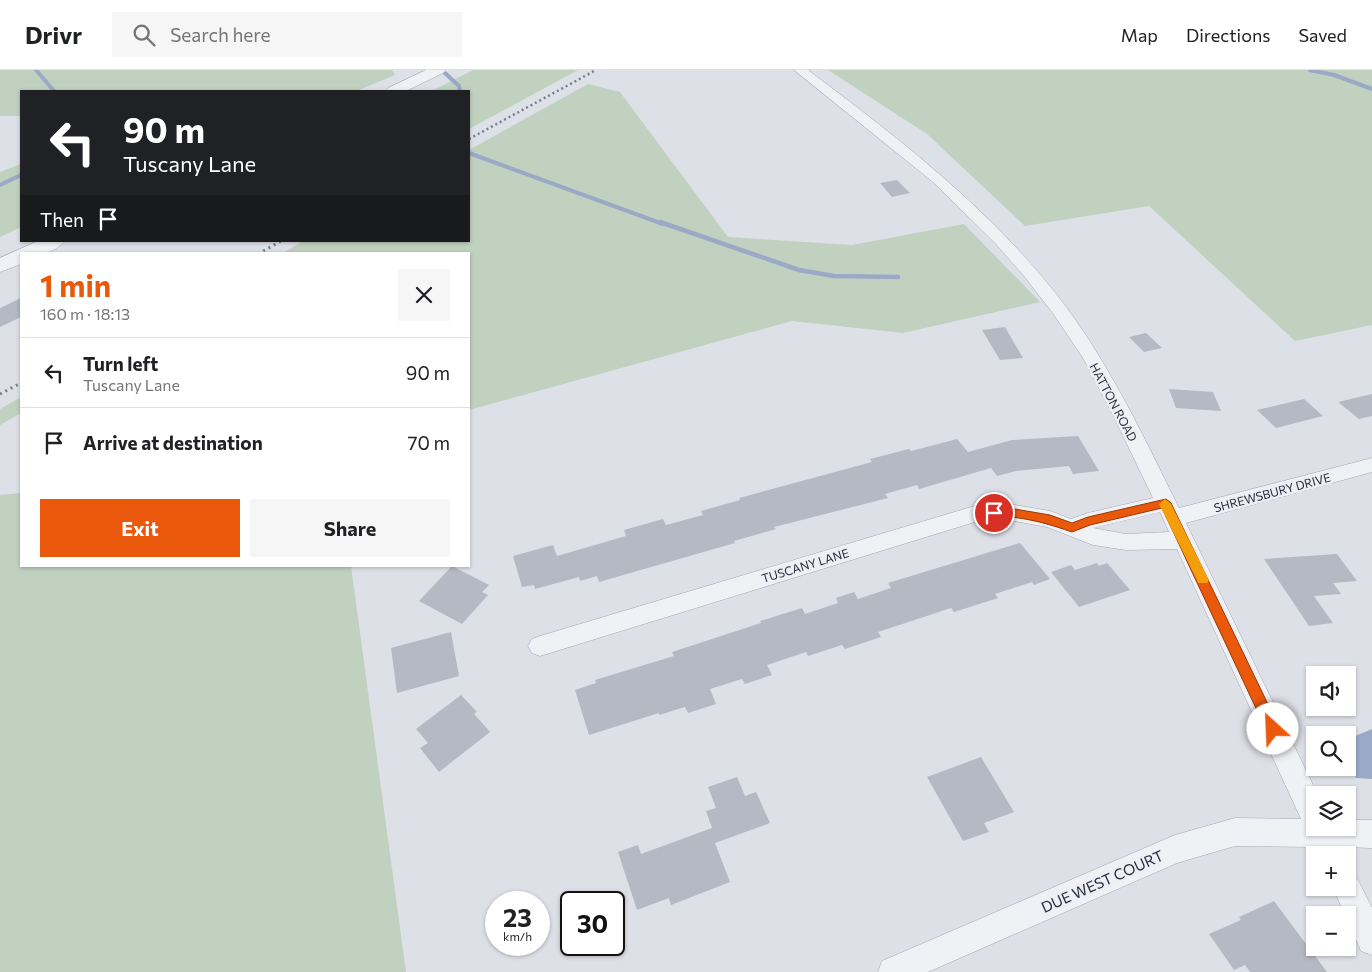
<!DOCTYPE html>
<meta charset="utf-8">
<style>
:root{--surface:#fff;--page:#f6f6f6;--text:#202124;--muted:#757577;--line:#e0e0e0;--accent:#ea580c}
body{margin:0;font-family:Commissioner,sans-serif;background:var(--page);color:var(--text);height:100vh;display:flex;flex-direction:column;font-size:19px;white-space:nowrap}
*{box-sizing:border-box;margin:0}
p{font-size:16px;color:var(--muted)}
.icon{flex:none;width:28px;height:28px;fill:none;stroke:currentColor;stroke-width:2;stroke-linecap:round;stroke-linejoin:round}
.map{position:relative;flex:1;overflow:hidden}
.drawer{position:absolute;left:20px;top:182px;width:450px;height:315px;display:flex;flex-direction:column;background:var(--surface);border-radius:0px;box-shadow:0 1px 4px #0004}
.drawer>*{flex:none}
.guide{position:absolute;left:20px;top:20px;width:450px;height:152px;border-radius:0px;box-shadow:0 1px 4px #0004;background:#202124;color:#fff;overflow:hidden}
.buttons{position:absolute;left:1306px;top:596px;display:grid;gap:10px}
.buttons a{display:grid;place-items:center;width:50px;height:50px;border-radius:0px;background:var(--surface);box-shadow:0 1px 4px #0004;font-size:25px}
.speed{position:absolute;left:485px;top:821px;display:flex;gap:10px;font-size:25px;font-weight:700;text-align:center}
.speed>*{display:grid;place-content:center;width:65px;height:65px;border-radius:50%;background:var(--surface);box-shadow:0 1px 4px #0004;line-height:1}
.speed small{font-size:12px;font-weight:400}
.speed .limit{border:2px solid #111;border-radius:8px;background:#fff;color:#111}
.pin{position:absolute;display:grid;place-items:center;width:42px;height:42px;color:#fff;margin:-21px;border:2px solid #fff;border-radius:50%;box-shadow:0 1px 5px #0007}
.me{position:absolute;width:55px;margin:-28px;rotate:335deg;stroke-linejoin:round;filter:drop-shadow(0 0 4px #0008)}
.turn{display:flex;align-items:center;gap:18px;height:105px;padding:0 20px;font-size:22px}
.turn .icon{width:65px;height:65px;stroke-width:2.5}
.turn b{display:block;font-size:35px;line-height:42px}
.then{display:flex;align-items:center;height:48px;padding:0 20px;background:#0003;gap:10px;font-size:19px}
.round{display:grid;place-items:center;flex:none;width:52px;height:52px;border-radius:0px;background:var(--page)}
.headline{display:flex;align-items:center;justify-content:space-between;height:85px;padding:0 20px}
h1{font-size:30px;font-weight:700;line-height:38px;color:var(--accent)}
.button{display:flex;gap:10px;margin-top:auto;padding:10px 20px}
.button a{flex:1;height:58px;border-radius:0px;background:var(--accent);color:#fff;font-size:20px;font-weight:700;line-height:58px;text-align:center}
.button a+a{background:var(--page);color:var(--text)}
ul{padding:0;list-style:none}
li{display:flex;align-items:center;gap:15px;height:70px;padding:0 20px;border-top:1px solid var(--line)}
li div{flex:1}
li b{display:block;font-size:19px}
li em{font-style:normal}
header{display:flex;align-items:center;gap:30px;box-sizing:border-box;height:70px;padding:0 25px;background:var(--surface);border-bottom:1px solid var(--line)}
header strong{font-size:24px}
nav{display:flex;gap:28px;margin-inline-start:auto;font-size:18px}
.search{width:350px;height:45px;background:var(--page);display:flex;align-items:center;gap:12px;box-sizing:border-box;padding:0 18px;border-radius:0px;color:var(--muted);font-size:19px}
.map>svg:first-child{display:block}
.green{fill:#c1d1bf}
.water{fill:#99a9c6}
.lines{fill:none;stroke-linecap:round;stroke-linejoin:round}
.stream-far1{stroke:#99a9c6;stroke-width:4}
.stream{stroke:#99a9c6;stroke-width:4.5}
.building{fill:#b5b9c3}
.minor-casing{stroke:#a3a7b1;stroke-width:1}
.tertiary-casing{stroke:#a3a7b1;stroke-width:1}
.minor{fill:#f0f1f5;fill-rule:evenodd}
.tertiary{fill:#f0f1f5;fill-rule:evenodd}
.rail-far1{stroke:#787e90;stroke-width:2.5;stroke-dasharray:2 3;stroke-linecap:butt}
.rail{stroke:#787e90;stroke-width:3;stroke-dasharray:2 4;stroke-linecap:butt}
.route{fill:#ea580c;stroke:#983908}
.slow{fill:#f59e0b}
.labels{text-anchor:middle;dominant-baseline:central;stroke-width:5;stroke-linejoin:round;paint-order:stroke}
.street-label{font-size:12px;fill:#272d3d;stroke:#edeff5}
.near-street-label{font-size:15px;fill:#272d3d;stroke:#edeff5}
</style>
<header>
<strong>Drivr</strong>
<div class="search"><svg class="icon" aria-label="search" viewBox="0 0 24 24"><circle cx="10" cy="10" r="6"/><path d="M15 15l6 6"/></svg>Search here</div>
<nav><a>Map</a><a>Directions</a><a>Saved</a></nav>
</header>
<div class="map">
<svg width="1372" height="902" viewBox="0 0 1372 902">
<rect width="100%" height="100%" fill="#dee0e7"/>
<!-- green -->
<path class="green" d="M 0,0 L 392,0 L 395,5 L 356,21 L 21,21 L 21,46 L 0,46 Z
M 473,0 L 578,0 L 469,59 L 469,21 L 432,21 Z
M 828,0 L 1372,0 L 1372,255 L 1295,271 L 1149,136 L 1025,156 L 927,64 Z
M 588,14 L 620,22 L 728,167 L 852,175 L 964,154 L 1040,232 L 903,263 L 792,251 L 469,340 L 469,184 L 281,184 L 303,171 L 469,171 L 469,80 Z
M 21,94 L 21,157 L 0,167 L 0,102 Z
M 21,327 L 21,343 L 0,355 L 0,339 Z
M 21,423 L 21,496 L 351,496 L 406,902 L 0,902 L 0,425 Z"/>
<!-- water -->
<path class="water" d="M 1372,659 L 1372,709 L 1356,708 L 1348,689 L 1348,669 Z"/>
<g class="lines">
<!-- stream-far1 -->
<path class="stream-far1" d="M 36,0 L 54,21
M 1310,0 L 1334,5 L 1372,19
M 445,3 L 459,16 L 460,21
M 469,83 L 663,154
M 0,115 L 21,105"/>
<!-- stream -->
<path class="stream" d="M 660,152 L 799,200 L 834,206 L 898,207"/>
</g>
<!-- building -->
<path class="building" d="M 897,110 L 910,123 L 892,127 L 880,113 Z
M 21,228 L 21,247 L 0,257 L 0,238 Z
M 1005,257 L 1023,288 L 1000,290 L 982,260 Z
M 1146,263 L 1162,278 L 1144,282 L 1129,267 Z
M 1169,319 L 1213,322 L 1221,341 L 1176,338 Z
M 1372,324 L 1372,346 L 1359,349 L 1338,332 Z
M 1304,329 L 1323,346 L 1276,358 L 1257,340 Z
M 1078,366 L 1099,401 L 1073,404 L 1069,396 L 1016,401 L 997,406 L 991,398 L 919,419 L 917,415 L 885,424 L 888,428 L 774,457 L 776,459 L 734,471 L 735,473 L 599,512 L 597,506 L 580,511 L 579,507 L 535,519 L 534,515 L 522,517 L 513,486 L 553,475 L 557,486 L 626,466 L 624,460 L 663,449 L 666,455 L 703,445 L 701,441 L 740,430 L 739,428 L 872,392 L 870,389 L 909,379 L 911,381 L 957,369 L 968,382 L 1012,370 Z
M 1020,473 L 1050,509 L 1034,515 L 1032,512 L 995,524 L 998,528 L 954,542 L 951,538 L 878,562 L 881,567 L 845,579 L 842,575 L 808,586 L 806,582 L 767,595 L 772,605 L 745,614 L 742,609 L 710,619 L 716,634 L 688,643 L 685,637 L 659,645 L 659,643 L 589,665 L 575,620 L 596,613 L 595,610 L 674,586 L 672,582 L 761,553 L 760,551 L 802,538 L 805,544 L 838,533 L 836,528 L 854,522 L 858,529 L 891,518 L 888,513 Z
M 1337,484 L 1357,511 L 1333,513 L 1341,524 L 1314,526 L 1333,553 L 1309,556 L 1264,489 Z
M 1097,493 L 1099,496 L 1107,493 L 1130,520 L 1079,537 L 1051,502 L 1071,495 L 1075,500 Z
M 452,496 L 489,515 L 482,522 L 488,525 L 462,554 L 419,531 Z
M 451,562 L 459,606 L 397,623 L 391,578 Z
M 461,625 L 477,642 L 474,644 L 490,662 L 439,702 L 420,678 L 428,673 L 416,659 Z
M 981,687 L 1014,742 L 984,753 L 989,762 L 963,771 L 927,707 Z
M 737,707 L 745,726 L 756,722 L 770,753 L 715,773 L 730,812 L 671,835 L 669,828 L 637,840 L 618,782 L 638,775 L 641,784 L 712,758 L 706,741 L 716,738 L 708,717 Z
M 1274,831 L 1327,902 L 1250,902 L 1245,895 L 1234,900 L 1209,864 L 1241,850 L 1239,847 Z"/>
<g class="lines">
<defs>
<path id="minor" d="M 794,0 L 808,0 C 901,70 993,141 1064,234 C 1111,297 1145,369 1179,438 L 1372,388 L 1372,402 L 1186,453 L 1318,725 L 1315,725 L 1315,758 L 1348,758 L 1348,750 L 1372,750 L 1372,778 L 1343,777 L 1346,785 L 1317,785 L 1314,777 L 1235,776 L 1177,793 L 928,902 L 878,902 L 882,891 L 1175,765 L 1235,748 L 1301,749 L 1177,479 L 1126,480 L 1093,475 L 1047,457 L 1009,450 L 978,451 L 540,586 L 532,583 L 528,576 L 532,569 L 540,566 L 978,435 L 1009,434 L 1050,441 L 1071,449 L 1088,443 L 1153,428 L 1111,341 L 1083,288 L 1052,242 L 1024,206 L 995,173 L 933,112 ZM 1160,442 L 1169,462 L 1126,464 L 1093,458 Z
M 1348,804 L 1357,808 L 1372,838 L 1372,885 L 1361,881 L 1348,851 L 1348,845 L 1345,845 L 1333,818 L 1348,818 Z"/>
<path id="tertiary" d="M 426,0 L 446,0 L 443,3 L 406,21 L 386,21 L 388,18 Z
M 38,171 L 64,171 C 54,185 36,184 21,184 L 21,194 L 0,202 L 0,188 Z"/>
</defs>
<!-- minor casing -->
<use href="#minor" class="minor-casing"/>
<!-- tertiary casing -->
<use href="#tertiary" class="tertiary-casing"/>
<!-- minor -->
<use href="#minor" class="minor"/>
<!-- tertiary -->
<use href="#tertiary" class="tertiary"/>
<!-- rail-far1 -->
<path class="rail-far1" d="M 469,69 L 596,0"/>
<!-- rail -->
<path class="rail" d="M 258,184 L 281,171
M 0,324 L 21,313"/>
</g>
<!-- route -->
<path class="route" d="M 1166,429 L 1171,433 L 1278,655 L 1280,659 L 1278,664 L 1273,666 L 1268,664 L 1162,438 L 1090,455 L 1072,462 C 1052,455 1032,449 1010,447 C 1002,446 993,450 988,443 L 994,438 L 1009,438 L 1050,445 L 1072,453 L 1088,447 Z"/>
<!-- slow -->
<path class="slow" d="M 1165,429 L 1171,434 L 1209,510 L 1207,513 L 1198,513 L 1197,510 L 1159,434 Z"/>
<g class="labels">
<!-- street labels -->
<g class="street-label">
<text transform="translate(1114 332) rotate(62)">HATTON ROAD</text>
<text transform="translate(1272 422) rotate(-15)">SHREWSBURY DRIVE</text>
<text transform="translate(805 495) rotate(-17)">TUSCANY LANE</text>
</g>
<!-- near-street labels -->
<g class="near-street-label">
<text transform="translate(1102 811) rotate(-24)">DUE WEST COURT</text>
</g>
</g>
</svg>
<div class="buttons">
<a><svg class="icon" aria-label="sound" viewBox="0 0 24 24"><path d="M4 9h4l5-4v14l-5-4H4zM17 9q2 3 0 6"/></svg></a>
<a><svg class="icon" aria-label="search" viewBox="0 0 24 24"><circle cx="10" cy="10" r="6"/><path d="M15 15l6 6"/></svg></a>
<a><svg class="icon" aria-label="layers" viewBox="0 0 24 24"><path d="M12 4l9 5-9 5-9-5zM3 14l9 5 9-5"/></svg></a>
<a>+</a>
<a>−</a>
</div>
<div class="speed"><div>23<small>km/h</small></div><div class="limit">30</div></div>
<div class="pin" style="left:994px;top:443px;background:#d93025"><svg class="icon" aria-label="arrive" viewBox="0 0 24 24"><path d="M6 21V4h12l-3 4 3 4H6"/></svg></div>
<svg class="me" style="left:1273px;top:659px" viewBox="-20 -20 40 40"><circle r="19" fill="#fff"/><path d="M0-13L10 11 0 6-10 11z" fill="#ea580c"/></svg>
<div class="guide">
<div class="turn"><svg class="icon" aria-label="left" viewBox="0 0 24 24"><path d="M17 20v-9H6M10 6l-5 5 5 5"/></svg><div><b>90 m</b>Tuscany Lane</div></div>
<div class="then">Then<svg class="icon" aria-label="arrive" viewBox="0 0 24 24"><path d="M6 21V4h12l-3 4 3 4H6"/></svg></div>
</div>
<section class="drawer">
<div class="headline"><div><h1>1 min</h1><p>160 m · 18:13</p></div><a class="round"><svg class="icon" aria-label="close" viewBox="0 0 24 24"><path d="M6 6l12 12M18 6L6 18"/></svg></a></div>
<ul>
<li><svg class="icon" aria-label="left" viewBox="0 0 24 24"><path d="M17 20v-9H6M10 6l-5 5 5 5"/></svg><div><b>Turn left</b><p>Tuscany Lane</p></div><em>90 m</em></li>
<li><svg class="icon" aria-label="arrive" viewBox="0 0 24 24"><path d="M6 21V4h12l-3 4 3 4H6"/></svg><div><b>Arrive at destination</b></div><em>70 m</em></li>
</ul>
<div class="button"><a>Exit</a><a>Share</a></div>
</section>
</div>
